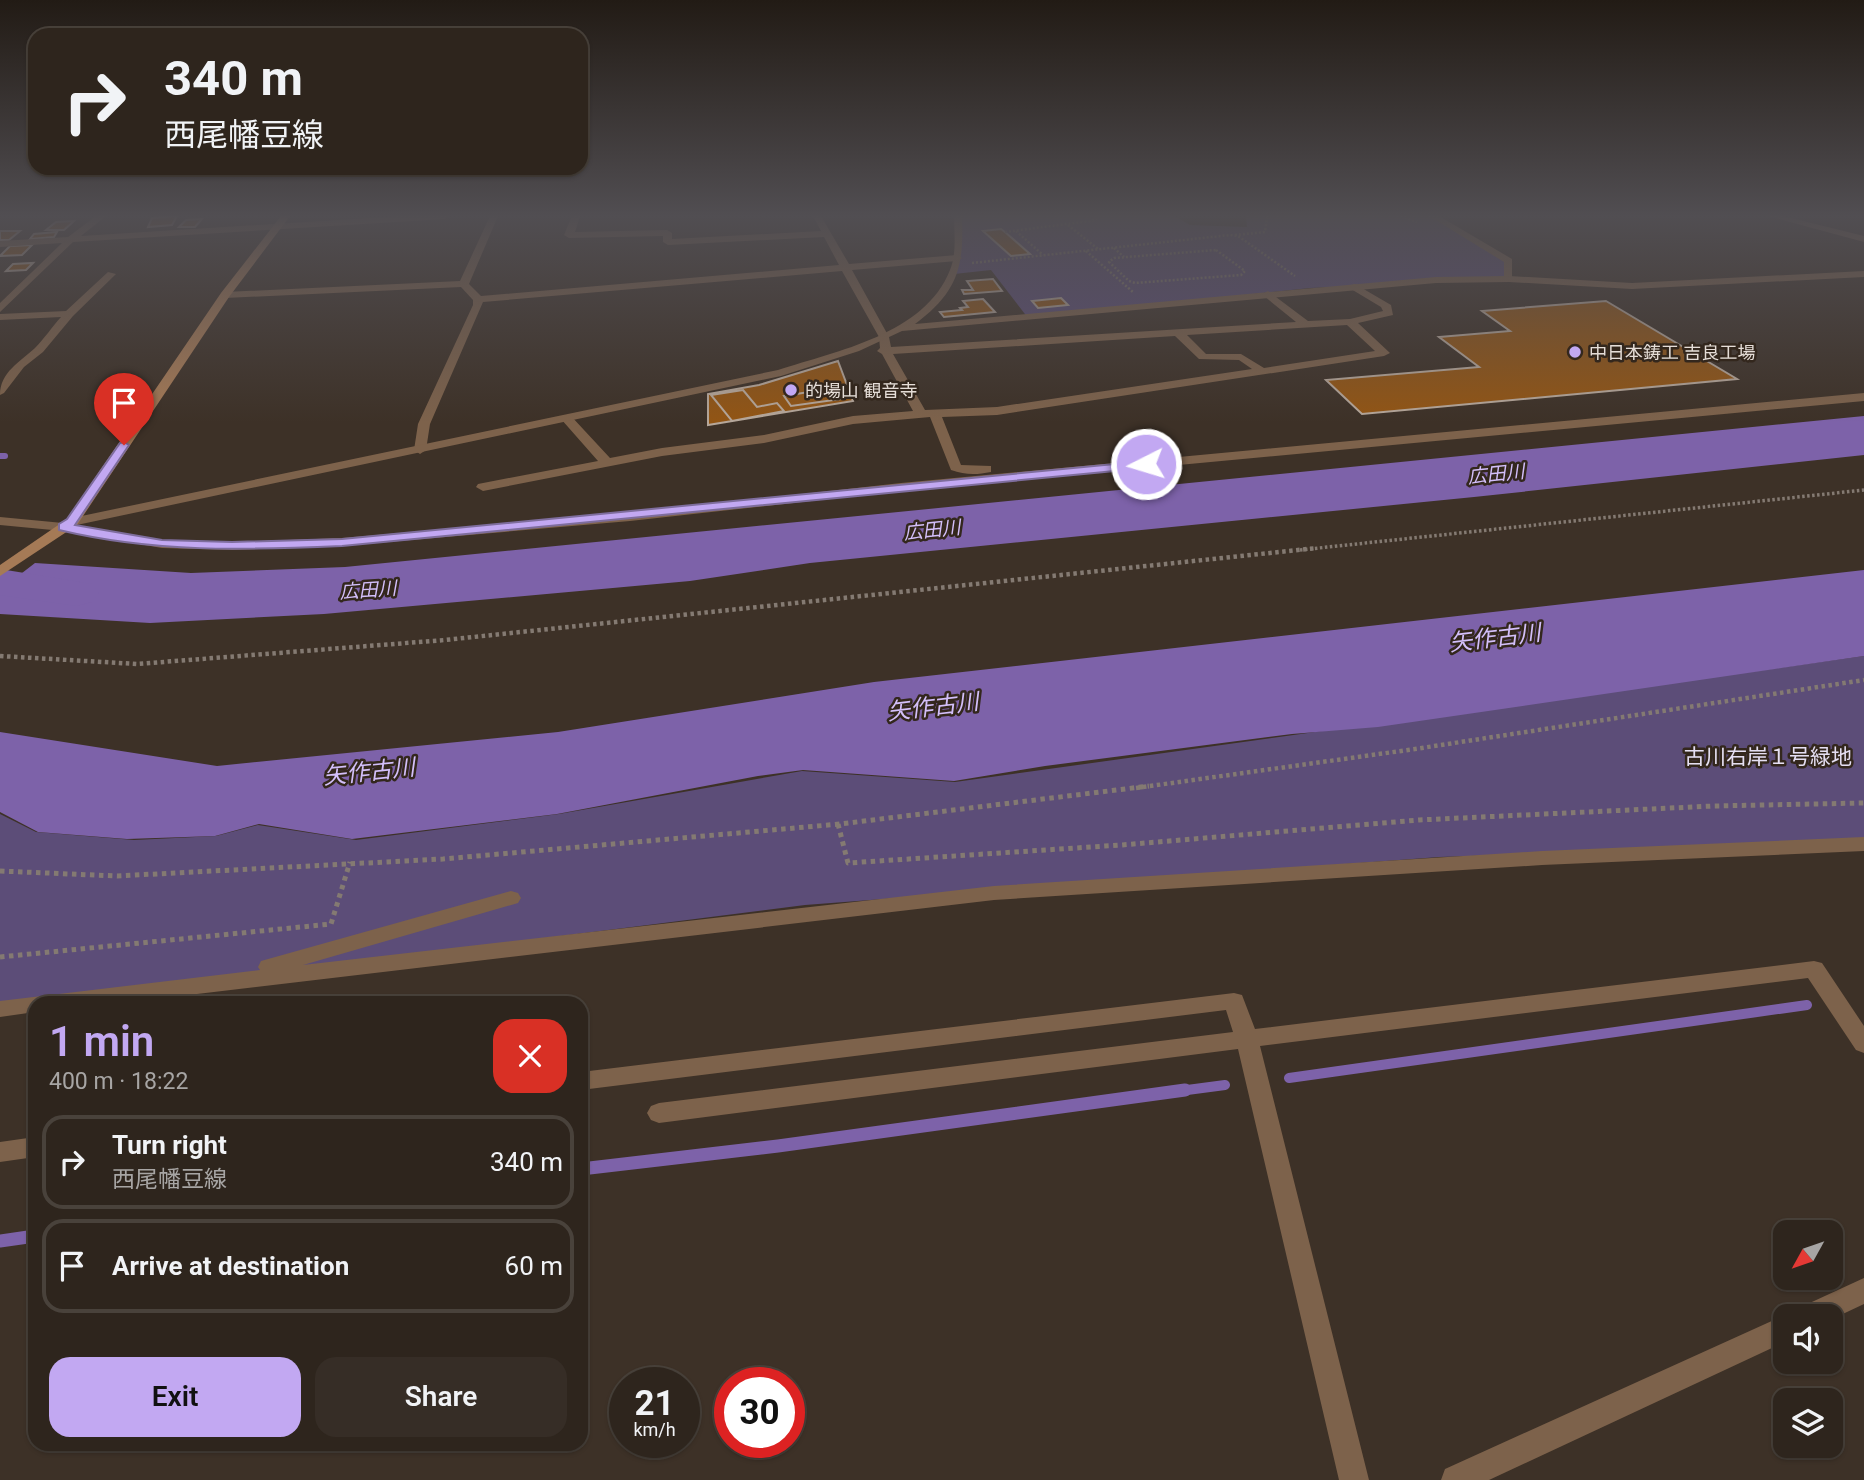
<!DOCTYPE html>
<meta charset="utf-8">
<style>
:root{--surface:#2e251d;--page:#362d26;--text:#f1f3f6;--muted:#a7a5a4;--line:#49423b;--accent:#c2a8f2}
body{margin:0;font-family:Roboto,"Noto Sans JP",sans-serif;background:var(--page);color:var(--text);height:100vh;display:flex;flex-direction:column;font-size:26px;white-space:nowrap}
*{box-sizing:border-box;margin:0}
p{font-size:23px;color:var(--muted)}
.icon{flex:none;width:38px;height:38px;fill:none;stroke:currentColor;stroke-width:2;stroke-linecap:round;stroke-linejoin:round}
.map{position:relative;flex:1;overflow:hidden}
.drawer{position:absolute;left:28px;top:996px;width:560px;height:455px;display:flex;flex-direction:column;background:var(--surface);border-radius:21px;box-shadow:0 2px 5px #0004,0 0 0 2px var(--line)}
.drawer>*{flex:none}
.top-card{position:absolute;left:28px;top:28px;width:560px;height:147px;border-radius:21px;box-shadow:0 2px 5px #0004,0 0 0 2px var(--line);background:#2e251d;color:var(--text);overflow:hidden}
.needle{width:46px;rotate:230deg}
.tools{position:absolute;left:1773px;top:1220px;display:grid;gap:14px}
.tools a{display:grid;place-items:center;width:70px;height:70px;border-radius:14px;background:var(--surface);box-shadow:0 2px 5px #0004,0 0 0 2px var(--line);font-size:35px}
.speed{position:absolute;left:609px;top:1367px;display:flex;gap:14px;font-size:35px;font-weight:700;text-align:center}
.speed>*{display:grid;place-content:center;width:91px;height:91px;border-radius:50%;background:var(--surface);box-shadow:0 2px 5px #0004,0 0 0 2px var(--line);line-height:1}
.speed small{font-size:18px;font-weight:400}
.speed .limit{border:10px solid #d22;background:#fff;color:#111}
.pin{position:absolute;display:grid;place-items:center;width:60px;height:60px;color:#fff;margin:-72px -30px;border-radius:50% 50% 50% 0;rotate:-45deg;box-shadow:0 0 7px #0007}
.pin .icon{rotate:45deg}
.me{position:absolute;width:77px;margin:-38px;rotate:265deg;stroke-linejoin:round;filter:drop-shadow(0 0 5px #0008)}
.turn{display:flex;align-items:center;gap:24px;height:147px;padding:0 21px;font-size:32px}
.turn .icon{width:91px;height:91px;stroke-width:2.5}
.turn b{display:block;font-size:49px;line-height:60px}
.round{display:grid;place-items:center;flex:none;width:74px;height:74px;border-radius:21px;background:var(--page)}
.headline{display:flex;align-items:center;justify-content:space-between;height:119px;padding:0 21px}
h1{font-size:42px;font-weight:600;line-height:52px;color:var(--accent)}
.primary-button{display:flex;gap:14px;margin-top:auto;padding:14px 21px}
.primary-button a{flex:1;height:80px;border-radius:21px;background:var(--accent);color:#111;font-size:28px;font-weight:600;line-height:80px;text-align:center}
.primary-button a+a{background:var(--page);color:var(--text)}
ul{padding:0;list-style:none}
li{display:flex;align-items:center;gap:21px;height:94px;margin:0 14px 10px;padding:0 7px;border:4px solid var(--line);border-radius:21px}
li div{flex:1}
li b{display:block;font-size:26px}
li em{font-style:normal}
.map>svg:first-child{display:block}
.green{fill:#5c4d78}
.water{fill:#7d62a9}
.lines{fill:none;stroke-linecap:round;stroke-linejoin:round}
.stream-far2{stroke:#7d62a9;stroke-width:6}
.stream-far1{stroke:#7d62a9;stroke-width:10}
.stream{stroke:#7d62a9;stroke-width:13}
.river{fill:#7d62a9;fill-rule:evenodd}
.building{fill:#925514;stroke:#b6a79a;stroke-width:2}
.path-far3{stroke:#847a72;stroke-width:2.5;stroke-dasharray:2 2;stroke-linecap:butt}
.path-far2{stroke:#847a72;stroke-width:3.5;stroke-dasharray:2.5 2.5;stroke-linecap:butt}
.path-far1{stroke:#847a72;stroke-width:4.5;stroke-dasharray:3.5 3.5;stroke-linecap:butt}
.path{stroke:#847a72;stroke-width:5;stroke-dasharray:4.5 4.5;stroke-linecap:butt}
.minor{fill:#7d624b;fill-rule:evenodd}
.tertiary{fill:#7d624b;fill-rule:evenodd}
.secondary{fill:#a57a56;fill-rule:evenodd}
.route{fill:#c2a8f2;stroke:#7e6d9d;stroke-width:2}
.poi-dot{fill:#c2a8f2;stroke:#33271d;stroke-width:2.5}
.labels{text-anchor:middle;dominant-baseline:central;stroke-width:5;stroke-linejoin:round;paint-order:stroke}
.far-poi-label{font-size:18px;fill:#e5ddd7;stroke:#33271d;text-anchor:start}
.far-water-label{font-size:19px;font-style:italic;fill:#d3bffa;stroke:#33271d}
.park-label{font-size:21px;fill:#e5dff3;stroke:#33271d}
.water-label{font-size:23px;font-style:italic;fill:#d3bffa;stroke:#33271d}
</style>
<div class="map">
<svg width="1864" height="1480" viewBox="0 0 1864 1480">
<rect width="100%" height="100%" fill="#3d3127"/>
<!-- green -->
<path class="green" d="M 959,216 L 1175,216 L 1190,225 L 1247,227 L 1246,216 L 1433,216 L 1509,261 L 1509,279 L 1310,288 L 1028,318 L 991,270 L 954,274 Z
M 1864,656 L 1864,838 L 1631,851 L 1439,857 L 805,905 L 229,978 L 0,1002 L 0,814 L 36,832 L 134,840 L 216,836 L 258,825 L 356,840 L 559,814 L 802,771 L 955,782 Z"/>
<!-- water -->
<path class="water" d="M 1864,416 L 1864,455 L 1474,497 L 810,563 L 690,581 L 324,614 L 150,623 L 0,614 L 0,590 L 35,563 L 191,573 L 345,567 Z
M 1864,570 L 1864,656 L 1378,727 L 1292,734 L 1045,766 L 954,781 L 803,770 L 758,776 L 557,814 L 352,839 L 259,824 L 215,836 L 127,839 L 38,832 L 0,812 L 0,732 L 217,766 L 558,732 L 874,682 Z"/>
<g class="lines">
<!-- stream-far2 -->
<path class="stream-far2" d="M 0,456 L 5,456"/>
<!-- stream-far1 -->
<path class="stream-far1" d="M 1289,1078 L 1807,1005
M 1172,1092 L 1225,1085"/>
<!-- stream -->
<path class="stream" d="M 581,1169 L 778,1146 L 1185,1090
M 0,1241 L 35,1236"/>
<!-- river -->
<path class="river" d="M 0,569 L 92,584 L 99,593 L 92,602 L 77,606 L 0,595 Z"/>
</g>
<!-- building -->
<path class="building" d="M 177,216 L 172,225 L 148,227 L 152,218 Z
M 202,219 L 195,227 L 179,227 L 186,220 Z
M 74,221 L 64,230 L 46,230 L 56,222 Z
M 1001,229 L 1005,232 L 1030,254 L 1011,256 L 983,231 Z
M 0,231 L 20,231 L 9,240 L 0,240 Z
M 57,232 L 54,237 L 30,239 L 34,234 Z
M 32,245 L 22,255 L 0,256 L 10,246 Z
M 33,263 L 26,270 L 6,271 L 13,264 Z
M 993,279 L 1002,291 L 964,294 L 962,290 L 973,290 L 967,281 Z
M 1061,298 L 1068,305 L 1038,308 L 1032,301 Z
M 983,299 L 995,312 L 944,317 L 940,312 L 962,310 L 960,308 L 968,307 L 963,301 Z
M 1606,301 L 1737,379 L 1362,414 L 1326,380 L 1479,367 L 1439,337 L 1510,331 L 1482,311 Z
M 838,361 L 853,401 L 708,425 L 708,394 L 759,385 Z
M 833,388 L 841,399 L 791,406 L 784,396 Z
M 743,390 L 757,407 L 777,403 L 784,411 L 732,421 L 711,395 Z"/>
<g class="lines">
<!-- path-far3 -->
<path class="path-far3" d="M 1401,216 L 1417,222
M 1068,225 L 1098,249
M 1016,231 L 1043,255
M 1005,232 L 1097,220
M 1235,235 L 1265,232 L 1267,216
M 1114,248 L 1124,257
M 1216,250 L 1245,271 L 1241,275 L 1135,283 L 1129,281 L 1109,262 L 1114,258 Z
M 1086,251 L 1133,292
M 972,263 L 1230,235 L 1238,236 L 1295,276"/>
<!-- path-far2 -->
<path class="path-far2" d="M 1300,550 L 1864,490"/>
<!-- path-far1 -->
<path class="path-far1" d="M 0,656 L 137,664 L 445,640 L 1317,548
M 1136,788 L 1415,749 L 1864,680"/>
<!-- path -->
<path class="path" d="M 838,824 L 848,863 L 1121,845 L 1419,820 L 1713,806 L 1864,803
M 0,871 L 117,876 L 443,859 L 840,824 L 1149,786
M 0,957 L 331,924 L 350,862"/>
<!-- minor -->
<path class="minor" d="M 96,216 L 106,216 L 81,236 L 402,216 L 449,216 L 445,219 L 73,242 L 0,312 L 0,303 L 62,243 L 0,247 L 0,241 L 68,237 Z
M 490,216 L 498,216 L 469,284 L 481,296 L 839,265 L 824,237 L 668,245 L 663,242 L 663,236 L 569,238 L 564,235 L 572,216 L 580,216 L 575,232 L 667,230 L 672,233 L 672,239 L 821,231 L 813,216 L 821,216 L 849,264 L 957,255 L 962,258 L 957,261 L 852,270 L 889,337 L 891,347 L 1296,322 L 1264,296 L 1263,294 L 1268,291 L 1308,321 L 1350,319 L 1383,311 L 1381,307 L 1351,289 L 1351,285 L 1355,284 L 1391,305 L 1393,315 L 1358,323 L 1390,353 L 1384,356 L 997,415 L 942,417 L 961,465 L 991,466 L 991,472 C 976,475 965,475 951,470 L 930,417 L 853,424 L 764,443 L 662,456 L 483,491 L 476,487 L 478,484 L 598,461 L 561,419 L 567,415 L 571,416 L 610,458 L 662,448 L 764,435 L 853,416 L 913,411 L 882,354 L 877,351 L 880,348 L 879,337 L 842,271 L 483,302 L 430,424 L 426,450 L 420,454 L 414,450 L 418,424 L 473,305 L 473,300 L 461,287 L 225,298 L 220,295 L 225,292 L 460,281 ZM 1347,325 L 1375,351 L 1264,368 L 1241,354 L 1206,354 L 1187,335 ZM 1175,336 L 1199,359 L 1239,360 L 1252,369 L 997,407 L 925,410 L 893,354 Z
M 1429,216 L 1439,216 L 1512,259 L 1512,281 L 1504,279 L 1504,262 Z
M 1768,216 L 1783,216 L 1864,236 L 1864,242 Z
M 108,272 L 116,274 L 73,316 L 43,352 L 24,367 L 4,393 L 0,395 C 0,372 20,362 35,348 C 44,339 52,327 61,317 L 0,320 L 0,314 L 66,311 Z
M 1864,393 L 1864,401 L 901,491 L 630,521 L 342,546 L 232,550 L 162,548 L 63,531 L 0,525 L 0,517 L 63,523 L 162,540 L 232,542 L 342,538 L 630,513 L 901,483 Z
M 1864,837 L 1864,851 L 1542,865 L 994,900 L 121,1003 L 35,1003 L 35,1012 L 0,1017 L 0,1001 L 260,970 L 258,967 L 261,961 L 511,891 L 518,893 L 521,898 L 518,903 L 303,965 L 994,886 L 1542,851 Z
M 1814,961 L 1822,963 L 1864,1026 L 1864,1053 L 1856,1050 L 1808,978 L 1260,1046 L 1369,1480 L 1339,1480 L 1238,1049 L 659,1123 L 651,1120 L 647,1113 L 651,1106 L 659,1103 L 1233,1032 L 1226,1010 L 581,1090 L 581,1072 L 1234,993 L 1242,995 L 1255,1029 Z
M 35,1137 L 35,1157 L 0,1162 L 0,1142 Z
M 1864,1278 L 1864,1304 L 1830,1320 L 1830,1316 L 1797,1316 L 1801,1307 Z
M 1785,1315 L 1788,1316 L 1785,1316 L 1785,1342 L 1489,1480 L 1441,1480 L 1445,1469 Z"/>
<!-- tertiary -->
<path class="tertiary" d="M 954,216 L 962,216 C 964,267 958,292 915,324 L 1436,277 L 1509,276 L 1632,283 L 1864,271 L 1864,277 L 1632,289 L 1509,282 L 1436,283 L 902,331 L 859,351 L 781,376 L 72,526 L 65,522 L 72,518 L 778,370 C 837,351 925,334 950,270 C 957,253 954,233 954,216 Z"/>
<!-- secondary -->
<path class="secondary" d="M 281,216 L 290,216 L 229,297 L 77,525 L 0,576 L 0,565 L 67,519 L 221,293 Z"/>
</g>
<!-- sky -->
<linearGradient id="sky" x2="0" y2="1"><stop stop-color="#221b15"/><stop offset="0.51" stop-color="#514e52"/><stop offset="1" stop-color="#514e52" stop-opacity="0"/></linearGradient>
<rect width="1864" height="423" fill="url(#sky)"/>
<!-- route -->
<path class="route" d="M 124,442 L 129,445 L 75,525 L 162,540 L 232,542 L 342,539 L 1146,461 L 1152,464 L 1146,468 L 342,546 C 244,550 155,553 59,530 L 59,524 L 67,519 L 120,443 Z"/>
<!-- markers -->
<g class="poi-dot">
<circle cx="1575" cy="352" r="7"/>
<circle cx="791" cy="390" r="7"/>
</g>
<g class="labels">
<!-- far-poi labels -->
<g class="far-poi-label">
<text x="1589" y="352">中日本鋳工 吉良工場</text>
<text x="805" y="390">的場山 観音寺</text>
</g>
<!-- far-water labels -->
<g class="far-water-label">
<text transform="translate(1496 474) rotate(-6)">広田川</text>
<text transform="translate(932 530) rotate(-6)">広田川</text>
<text transform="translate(368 590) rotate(-4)">広田川</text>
</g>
<!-- park labels -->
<g class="park-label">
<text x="1768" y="757">古川右岸１号緑地</text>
</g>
<!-- water labels -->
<g class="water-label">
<text transform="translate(1495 638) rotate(-7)">矢作古川</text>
<text transform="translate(933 707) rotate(-7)">矢作古川</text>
<text transform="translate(369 772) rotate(-6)">矢作古川</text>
</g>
</g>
</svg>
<div class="tools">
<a><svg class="needle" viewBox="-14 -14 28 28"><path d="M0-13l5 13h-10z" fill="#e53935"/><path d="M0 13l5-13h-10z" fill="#a7a5a4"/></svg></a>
<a><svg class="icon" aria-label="sound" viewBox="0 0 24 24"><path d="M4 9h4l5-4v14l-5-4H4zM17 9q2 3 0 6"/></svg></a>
<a><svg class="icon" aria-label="layers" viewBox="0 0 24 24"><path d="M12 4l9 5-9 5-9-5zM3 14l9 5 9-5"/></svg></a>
</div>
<div class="speed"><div>21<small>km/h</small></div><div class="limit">30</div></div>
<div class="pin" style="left:124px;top:445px;background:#d93025"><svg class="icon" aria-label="arrive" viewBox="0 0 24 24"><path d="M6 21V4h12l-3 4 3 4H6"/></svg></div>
<svg class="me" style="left:1146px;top:464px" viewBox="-20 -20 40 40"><circle r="17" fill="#c2a8f2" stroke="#fff" stroke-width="3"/><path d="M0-11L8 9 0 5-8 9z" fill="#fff"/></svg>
<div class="top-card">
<div class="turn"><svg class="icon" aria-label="right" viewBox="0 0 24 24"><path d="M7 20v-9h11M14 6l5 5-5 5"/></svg><div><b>340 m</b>西尾幡豆線</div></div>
</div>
<section class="drawer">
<div class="headline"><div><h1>1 min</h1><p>400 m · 18:22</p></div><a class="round" style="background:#d93025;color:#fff"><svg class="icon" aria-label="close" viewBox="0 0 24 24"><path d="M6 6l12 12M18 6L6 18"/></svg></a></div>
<ul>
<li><svg class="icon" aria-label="right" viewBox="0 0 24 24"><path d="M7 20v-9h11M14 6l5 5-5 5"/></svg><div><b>Turn right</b><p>西尾幡豆線</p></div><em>340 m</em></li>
<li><svg class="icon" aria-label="arrive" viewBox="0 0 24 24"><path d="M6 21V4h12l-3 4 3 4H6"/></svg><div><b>Arrive at destination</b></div><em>60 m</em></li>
</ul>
<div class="primary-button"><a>Exit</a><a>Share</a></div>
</section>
</div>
